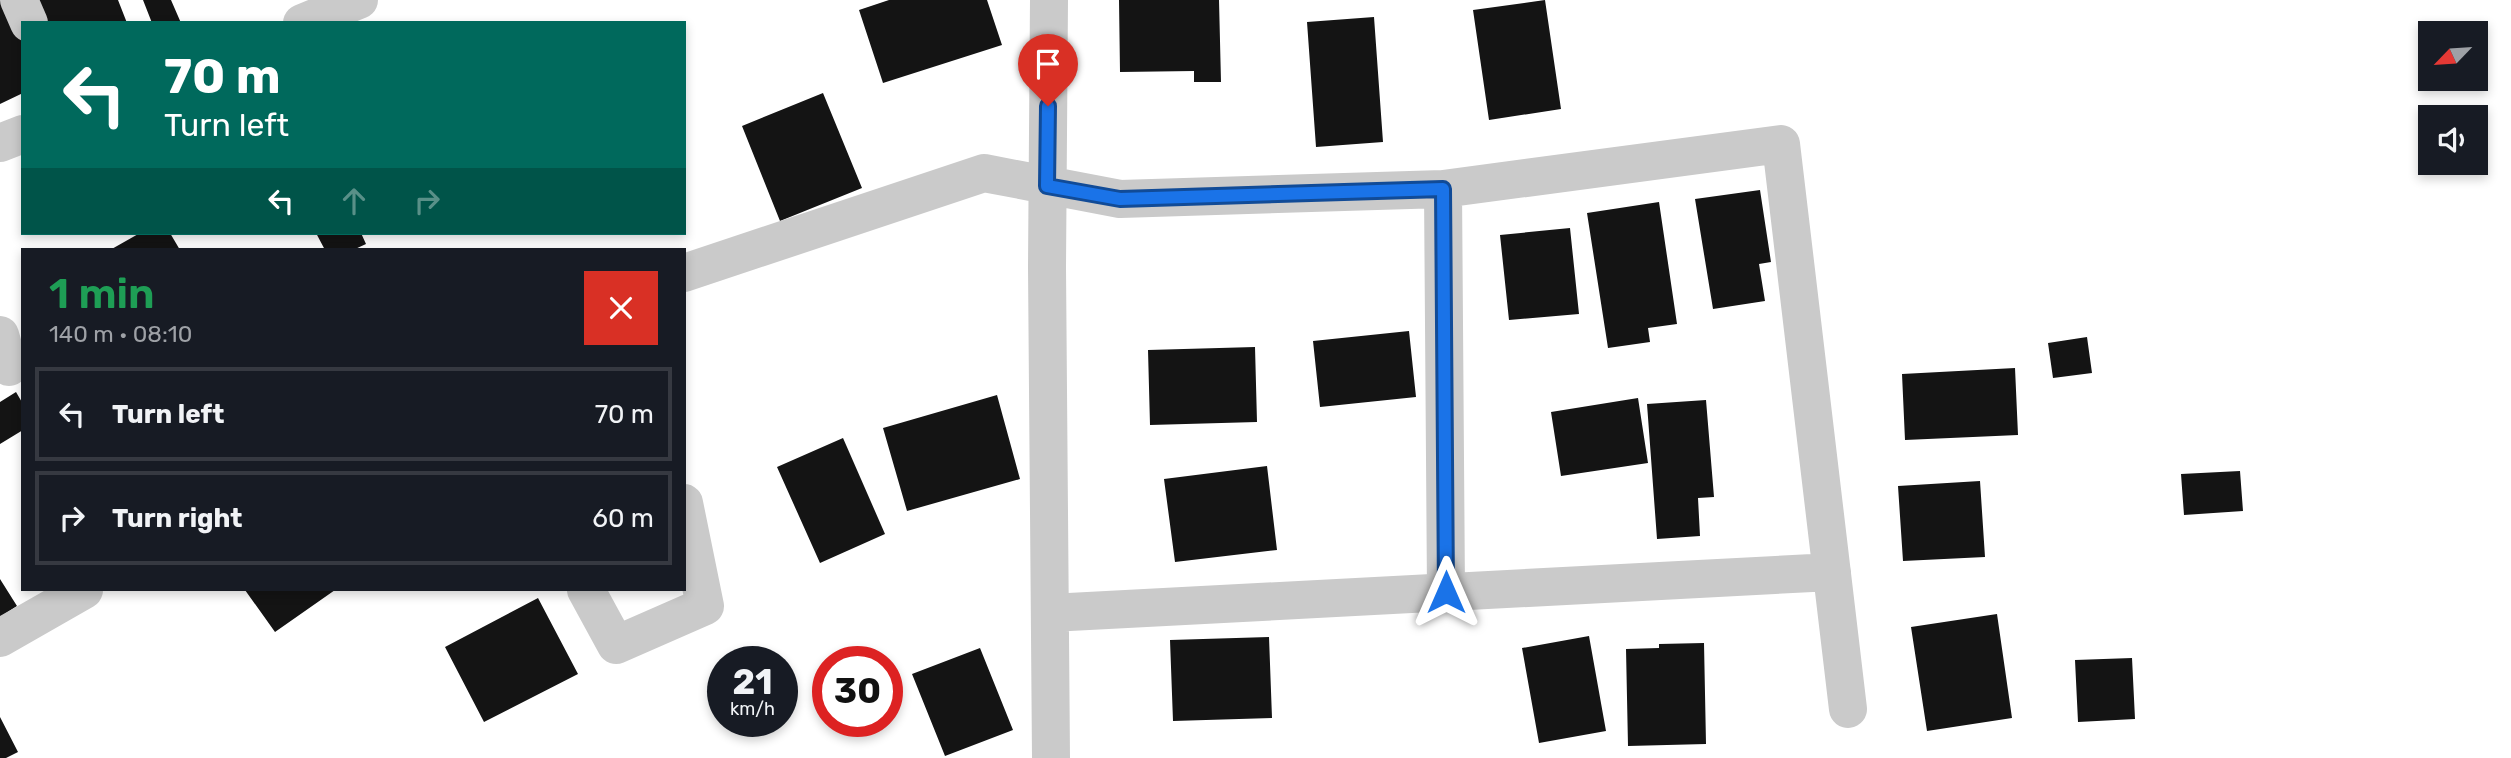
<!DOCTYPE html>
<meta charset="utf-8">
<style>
:root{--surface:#171b24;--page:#20242c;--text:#f1f3f6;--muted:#9ea1a6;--line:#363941}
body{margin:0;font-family:Rubik,sans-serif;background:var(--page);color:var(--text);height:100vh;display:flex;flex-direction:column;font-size:26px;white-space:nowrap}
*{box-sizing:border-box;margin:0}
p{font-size:23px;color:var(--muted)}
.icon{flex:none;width:38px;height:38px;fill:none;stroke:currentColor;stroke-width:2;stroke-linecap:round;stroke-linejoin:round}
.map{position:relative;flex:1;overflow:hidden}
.sheet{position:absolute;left:21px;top:248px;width:665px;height:343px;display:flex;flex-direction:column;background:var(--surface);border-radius:0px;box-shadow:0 4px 10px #0003}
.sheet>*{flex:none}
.top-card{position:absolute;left:21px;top:21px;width:665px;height:214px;border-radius:0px;box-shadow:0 4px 10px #0003;background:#00695c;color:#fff;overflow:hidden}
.needle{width:46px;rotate:245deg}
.buttons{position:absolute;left:2418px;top:21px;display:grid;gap:14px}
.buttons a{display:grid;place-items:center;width:70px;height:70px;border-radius:0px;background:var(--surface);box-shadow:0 4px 10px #0003;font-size:35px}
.speed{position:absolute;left:707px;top:646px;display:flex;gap:14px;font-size:35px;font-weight:700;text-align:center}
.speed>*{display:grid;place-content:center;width:91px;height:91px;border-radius:50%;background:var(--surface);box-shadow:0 4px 10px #0003;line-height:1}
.speed small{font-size:18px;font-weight:400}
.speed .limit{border:10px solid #d22;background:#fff;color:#111}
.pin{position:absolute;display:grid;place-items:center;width:60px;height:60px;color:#fff;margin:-72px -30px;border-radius:50% 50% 50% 0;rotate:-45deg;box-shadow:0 0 7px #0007}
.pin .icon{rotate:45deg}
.me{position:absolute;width:77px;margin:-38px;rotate:0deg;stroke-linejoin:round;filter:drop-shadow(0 0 5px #0008)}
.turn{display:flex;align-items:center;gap:24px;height:147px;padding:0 28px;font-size:32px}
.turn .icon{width:91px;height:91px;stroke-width:2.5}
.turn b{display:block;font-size:49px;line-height:60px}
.lanes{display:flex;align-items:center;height:66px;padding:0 28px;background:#0003;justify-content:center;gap:35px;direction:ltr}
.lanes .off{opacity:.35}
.round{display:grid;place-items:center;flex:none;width:74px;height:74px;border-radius:0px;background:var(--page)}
.head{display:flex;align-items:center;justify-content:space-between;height:119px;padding:0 28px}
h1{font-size:42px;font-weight:600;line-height:52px;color:#1e9e55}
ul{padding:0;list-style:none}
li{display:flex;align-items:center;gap:21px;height:94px;margin:0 14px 10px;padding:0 14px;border:4px solid var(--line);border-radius:0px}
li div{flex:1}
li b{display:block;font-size:26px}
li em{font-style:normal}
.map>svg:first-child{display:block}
.building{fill:#141414}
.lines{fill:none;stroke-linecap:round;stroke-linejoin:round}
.minor{stroke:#cacaca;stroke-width:38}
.route-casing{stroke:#114b97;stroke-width:18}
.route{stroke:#1a73e8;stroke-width:12}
</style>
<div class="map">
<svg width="2511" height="758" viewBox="0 0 2511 758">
<rect width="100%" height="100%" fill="#fff"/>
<!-- building -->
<path class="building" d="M 0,0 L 3,0 L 23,41 L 23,93 L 0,104 Z
M 38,0 L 118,0 L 127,23 L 48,23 Z
M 143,0 L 171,0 L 181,23 L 152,23 Z
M 889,0 L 987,0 L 1002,45 L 883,83 L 859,10 Z
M 1119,0 L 1219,0 L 1221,82 L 1194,82 L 1194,71 L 1120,72 Z
M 1545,0 L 1561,109 L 1489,120 L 1473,10 Z
M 1374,17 L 1383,142 L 1316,147 L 1307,22 Z
M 823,93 L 862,188 L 780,221 L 742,126 Z
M 1760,190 L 1771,262 L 1759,264 L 1765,301 L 1713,309 L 1695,199 Z
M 1659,202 L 1677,324 L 1648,328 L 1650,342 L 1608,348 L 1587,213 Z
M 1570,228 L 1579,314 L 1509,320 L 1500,235 Z
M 140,233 L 170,233 L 180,250 L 110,250 Z
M 316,233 L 361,233 L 366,244 L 353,250 L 325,250 Z
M 1409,331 L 1416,397 L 1320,407 L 1313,341 Z
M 2087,337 L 2092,373 L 2053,378 L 2048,343 Z
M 1255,347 L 1257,422 L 1150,425 L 1148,350 Z
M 2015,368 L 2018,435 L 1905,440 L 1902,374 Z
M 16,392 L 23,404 L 23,430 L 0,444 L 0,402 Z
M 997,395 L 1020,479 L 907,511 L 883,428 Z
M 1638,398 L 1648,463 L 1561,476 L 1551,412 Z
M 1706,400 L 1714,497 L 1698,498 L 1700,536 L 1657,539 L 1647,404 Z
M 843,438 L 885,534 L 820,563 L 777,467 Z
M 1267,466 L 1277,550 L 1175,562 L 1164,479 Z
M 2240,471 L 2243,511 L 2184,515 L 2181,474 Z
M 1980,481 L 1985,557 L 1903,561 L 1898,486 Z
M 0,579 L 17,606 L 0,617 Z
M 245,590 L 335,590 L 275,632 Z
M 538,598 L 578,674 L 484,722 L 445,647 Z
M 1997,614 L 2012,718 L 1927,731 L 1911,627 Z
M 1589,636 L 1606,731 L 1539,743 L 1522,648 Z
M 1269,637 L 1272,718 L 1173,721 L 1170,640 Z
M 1704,643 L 1706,744 L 1628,746 L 1626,649 L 1659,648 L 1659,644 Z
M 980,648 L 1013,730 L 945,756 L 912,674 Z
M 2132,658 L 2135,719 L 2078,722 L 2075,660 Z
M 0,717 L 18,752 L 6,758 L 0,758 Z"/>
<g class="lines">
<!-- minor -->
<path class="minor" d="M 19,0 L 29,23
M 1049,0 L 1047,267 L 1051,758
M 302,23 L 359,0
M 0,143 L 23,134
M 1443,189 L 1446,592
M 684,273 L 984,173 L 1120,199 L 1443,189 L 1781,144 L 1848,709
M 0,335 L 9,367
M 586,590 L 616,645 L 705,606 L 684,503
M 1050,613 L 1832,572
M 0,638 L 84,590"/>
</g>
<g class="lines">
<defs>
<path id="route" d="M 1048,106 L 1047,186 L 1120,199 L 1443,189 L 1446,592"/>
</defs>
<!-- route casing -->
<use href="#route" class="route-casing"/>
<!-- route -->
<use href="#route" class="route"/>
</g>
</svg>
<div class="buttons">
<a><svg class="needle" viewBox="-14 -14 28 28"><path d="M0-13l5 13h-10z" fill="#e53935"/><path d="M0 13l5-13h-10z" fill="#9ea1a6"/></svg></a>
<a><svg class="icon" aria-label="sound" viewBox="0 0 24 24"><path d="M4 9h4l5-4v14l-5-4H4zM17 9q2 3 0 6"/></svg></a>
</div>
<div class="speed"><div>21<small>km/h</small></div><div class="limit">30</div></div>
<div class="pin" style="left:1048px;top:106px;background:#d93025"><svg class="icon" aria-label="arrive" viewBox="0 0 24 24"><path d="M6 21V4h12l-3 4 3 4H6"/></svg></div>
<svg class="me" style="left:1446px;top:592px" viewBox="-20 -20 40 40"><path d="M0-17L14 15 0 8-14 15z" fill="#1a73e8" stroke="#fff" stroke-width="4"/></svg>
<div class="top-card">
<div class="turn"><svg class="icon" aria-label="left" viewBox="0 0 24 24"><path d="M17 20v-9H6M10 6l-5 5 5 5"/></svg><div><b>70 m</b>Turn left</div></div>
<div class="lanes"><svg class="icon" aria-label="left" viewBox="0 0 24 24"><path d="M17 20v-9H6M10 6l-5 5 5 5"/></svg><svg class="icon off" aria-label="ahead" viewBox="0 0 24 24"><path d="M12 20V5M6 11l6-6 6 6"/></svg><svg class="icon off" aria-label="right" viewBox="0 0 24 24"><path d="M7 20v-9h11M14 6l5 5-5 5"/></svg></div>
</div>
<section class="sheet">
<div class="head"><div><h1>1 min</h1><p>140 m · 08:10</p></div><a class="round" style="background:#d93025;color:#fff"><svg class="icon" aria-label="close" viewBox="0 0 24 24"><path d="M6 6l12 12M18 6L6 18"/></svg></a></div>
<ul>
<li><svg class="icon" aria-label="left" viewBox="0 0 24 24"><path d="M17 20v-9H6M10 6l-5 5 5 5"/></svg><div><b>Turn left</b></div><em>70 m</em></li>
<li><svg class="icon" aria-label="right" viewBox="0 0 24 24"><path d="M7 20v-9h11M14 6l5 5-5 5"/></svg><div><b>Turn right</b></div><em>60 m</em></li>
</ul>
</section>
</div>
